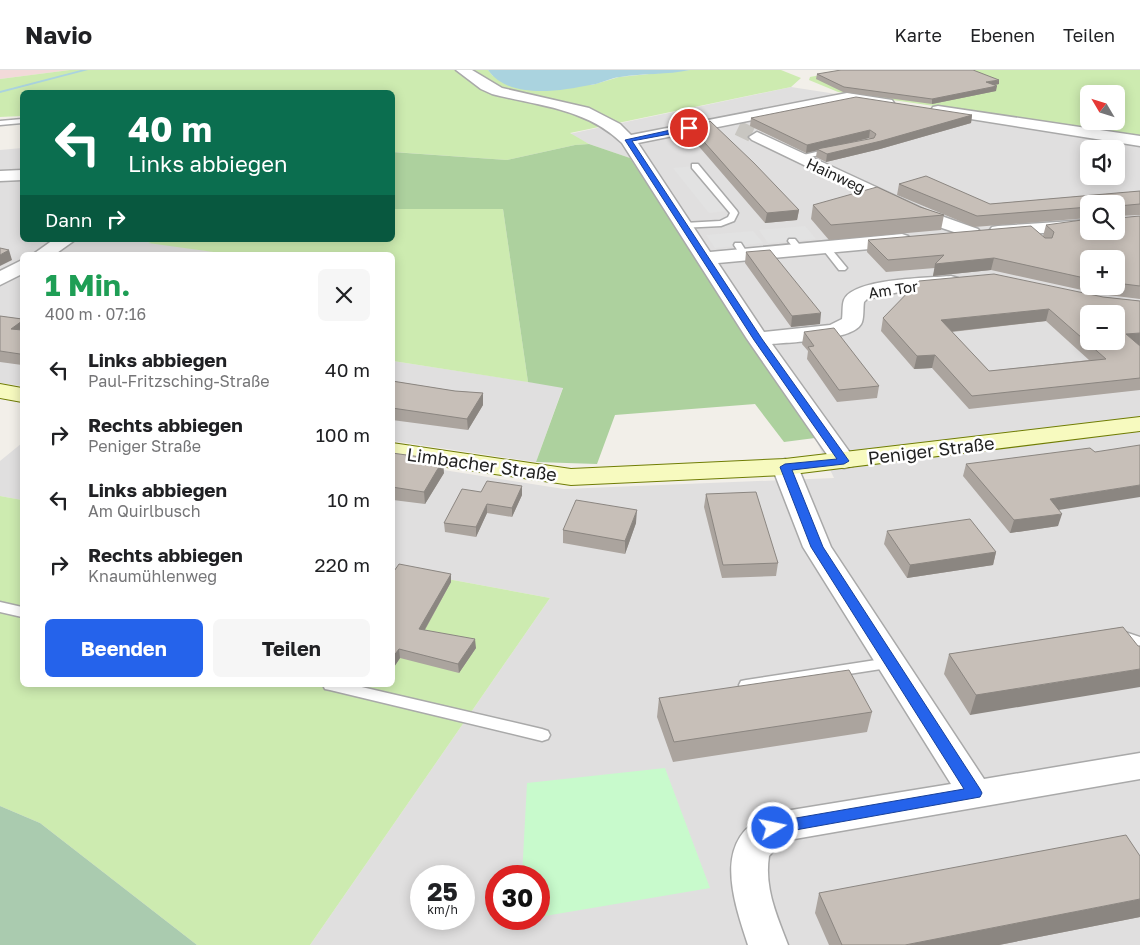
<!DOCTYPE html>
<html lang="de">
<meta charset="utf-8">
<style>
:root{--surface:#fff;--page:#f6f6f6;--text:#202124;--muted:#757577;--line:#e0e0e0;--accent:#2563eb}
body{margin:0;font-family:"Golos Text",sans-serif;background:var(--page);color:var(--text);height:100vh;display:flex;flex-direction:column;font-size:19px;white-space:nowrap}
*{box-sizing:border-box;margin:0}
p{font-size:16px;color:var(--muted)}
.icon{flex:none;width:28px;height:28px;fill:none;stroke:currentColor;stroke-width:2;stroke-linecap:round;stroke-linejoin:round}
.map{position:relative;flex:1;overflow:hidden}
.sheet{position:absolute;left:20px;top:182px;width:375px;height:435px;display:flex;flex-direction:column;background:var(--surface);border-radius:8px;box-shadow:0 2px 12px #0003}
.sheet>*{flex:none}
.banner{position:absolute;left:20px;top:20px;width:375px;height:152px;border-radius:8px;box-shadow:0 2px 12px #0003;background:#0b6e4f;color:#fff;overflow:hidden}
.needle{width:32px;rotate:308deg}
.tools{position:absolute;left:1080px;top:15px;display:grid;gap:10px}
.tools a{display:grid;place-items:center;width:45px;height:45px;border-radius:8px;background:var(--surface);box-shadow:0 2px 12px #0003;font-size:25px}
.speed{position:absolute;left:410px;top:795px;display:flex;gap:10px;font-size:25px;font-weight:700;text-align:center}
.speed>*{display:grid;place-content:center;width:65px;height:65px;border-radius:50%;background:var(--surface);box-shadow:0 2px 12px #0003;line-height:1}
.speed small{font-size:12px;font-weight:400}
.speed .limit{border:8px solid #d22;background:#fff;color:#111}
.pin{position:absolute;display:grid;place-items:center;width:42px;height:42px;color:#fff;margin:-21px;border:2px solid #fff;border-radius:50%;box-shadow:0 1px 5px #0007}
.me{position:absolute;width:55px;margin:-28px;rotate:80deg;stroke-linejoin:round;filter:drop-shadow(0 0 4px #0008)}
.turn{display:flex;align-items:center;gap:18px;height:105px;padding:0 25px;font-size:22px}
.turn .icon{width:65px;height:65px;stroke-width:2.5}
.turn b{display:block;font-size:35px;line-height:42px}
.then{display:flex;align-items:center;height:48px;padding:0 25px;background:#0003;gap:10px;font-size:19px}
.round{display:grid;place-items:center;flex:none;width:52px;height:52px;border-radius:8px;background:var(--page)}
.headline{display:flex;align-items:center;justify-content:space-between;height:85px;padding:0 25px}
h1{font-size:30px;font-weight:700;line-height:38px;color:#1e9e55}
.action{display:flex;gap:10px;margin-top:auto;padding:10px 25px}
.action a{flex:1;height:58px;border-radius:8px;background:var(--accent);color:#fff;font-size:20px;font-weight:700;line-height:58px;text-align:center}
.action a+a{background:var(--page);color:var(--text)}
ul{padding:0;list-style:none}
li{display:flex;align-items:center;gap:15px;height:65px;padding:0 25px}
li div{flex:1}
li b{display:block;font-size:19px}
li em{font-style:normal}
header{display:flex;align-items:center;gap:30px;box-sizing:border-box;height:70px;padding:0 25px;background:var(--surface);border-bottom:1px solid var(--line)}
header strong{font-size:24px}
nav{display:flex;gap:28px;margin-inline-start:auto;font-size:18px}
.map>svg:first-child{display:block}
.residential{fill:#e0dfdf;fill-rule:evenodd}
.commercial{fill:#f2dad9}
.grass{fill:#cdebb0;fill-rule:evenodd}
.forest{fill:#add19e}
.cemetery{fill:#aacbaf}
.park{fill:#c8facc}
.parking{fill:#e2e2e2}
.water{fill:#aad3df}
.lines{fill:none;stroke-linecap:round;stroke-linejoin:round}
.stream{fill:#aad3df;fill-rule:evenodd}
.street-tunnel{stroke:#c8c6c1;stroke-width:15;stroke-dasharray:15 8;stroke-linecap:butt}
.lane-casing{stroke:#a9a9a9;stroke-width:3}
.street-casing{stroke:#a9a9a9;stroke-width:3}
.secondary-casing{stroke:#707d05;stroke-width:2}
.lane{fill:#fff;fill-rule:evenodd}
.street{fill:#fff;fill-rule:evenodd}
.secondary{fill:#f7fabf;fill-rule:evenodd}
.wall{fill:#aba49e;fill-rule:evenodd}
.shaded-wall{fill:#8b8681}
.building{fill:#c7bfb8;stroke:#8b8681;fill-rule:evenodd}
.route{fill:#2563eb;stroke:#184099}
.labels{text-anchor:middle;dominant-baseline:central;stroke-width:5;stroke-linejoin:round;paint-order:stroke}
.far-street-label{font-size:15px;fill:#222;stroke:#fff}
.street-label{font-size:18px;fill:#222;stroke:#fff}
</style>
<header>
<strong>Navio</strong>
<nav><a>Karte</a><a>Ebenen</a><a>Teilen</a></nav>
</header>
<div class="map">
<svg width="1140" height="875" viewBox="0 0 1140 875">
<rect width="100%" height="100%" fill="#f2efe9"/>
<!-- residential -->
<path class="residential" d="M 791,17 L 1140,71 L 1140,875 L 310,875 L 550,528 L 393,499 L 393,392 L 564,419 L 834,408 L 815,368 L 630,88 L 589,74 L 569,64 ZM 1089,79 L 1116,79 L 1116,106 L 1089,106 ZM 1089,134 L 1116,134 L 1116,161 L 1089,161 ZM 1089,189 L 1116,189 L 1116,216 L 1089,216 ZM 1089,244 L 1116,244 L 1116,271 L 1089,271 ZM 421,806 L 464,806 L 464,849 L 421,849 ZM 496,806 L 539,806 L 539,849 L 496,849 Z
M 22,78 L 22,170 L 135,170 L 235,185 L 22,185 L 22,316 L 0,313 L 0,80 Z
M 393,291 L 563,317 L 536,392 L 393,371 Z
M 22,373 L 22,430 L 0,426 L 0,391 Z"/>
<!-- commercial -->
<path class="commercial" d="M 0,0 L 70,0 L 0,9 Z"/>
<!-- grass -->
<path class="grass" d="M 70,0 L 488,0 L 493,6 L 592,15 L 619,7 L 690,0 L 781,0 L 801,8 L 791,17 L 570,63 L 589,74 L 575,75 L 507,90 L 393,82 L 392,22 L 22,22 L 22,46 L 0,47 L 0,9 Z
M 847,0 L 1140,0 L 1140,66 L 838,22 L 809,10 L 810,7 ZM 1089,24 L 1116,24 L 1116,51 L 1089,51 Z
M 393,139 L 503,139 L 528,312 L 393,291 L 392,185 L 235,185 L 148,173 L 157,170 L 392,170 Z
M 0,426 L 22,430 L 22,615 L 392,615 L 393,499 L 550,528 L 310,875 L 197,875 L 40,753 L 0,736 Z"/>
<!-- forest -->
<path class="forest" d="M 589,74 L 630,88 L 815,368 L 784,372 L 755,334 L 615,345 L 597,394 L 536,392 L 563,318 L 528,312 L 503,139 L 393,139 L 392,82 L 507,90 L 575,75 Z"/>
<!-- cemetery -->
<path class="cemetery" d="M 0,736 L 40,753 L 197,875 L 0,875 Z"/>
<!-- park -->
<path class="park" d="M 665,698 L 710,818 L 539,847 L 539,806 L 522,806 L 527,713 Z"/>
<!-- parking -->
<path class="parking" d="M 695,96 L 733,140 L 709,143 L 673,98 Z
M 805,156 L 816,169 L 768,173 L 759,160 Z
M 753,161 L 763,173 L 715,178 L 706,165 Z"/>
<!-- water -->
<path class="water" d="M 488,0 L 690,0 C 667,5 643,3 620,7 C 610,8 600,14 590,15 C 560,21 509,30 488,0 Z"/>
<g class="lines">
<!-- stream -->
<path class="stream" d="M 81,0 L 88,0 L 0,23 L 0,21 Z"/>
<!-- street-tunnel -->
<path class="street-tunnel" d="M 738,58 L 757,67"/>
<defs>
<path id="lane" d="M 22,49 L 22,53 L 0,55 L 0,51 Z
M 833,78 L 837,80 L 836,82 L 799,89 L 795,87 Z
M 692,94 L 698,94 L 737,141 L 738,143 L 734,151 L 721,156 L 681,158 L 681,154 L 684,153 L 720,151 L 728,147 L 730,143 L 692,98 Z
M 789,169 L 795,169 L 803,179 L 802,181 L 796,181 L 788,171 Z
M 735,173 L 741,173 L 748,184 L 747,186 L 741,186 L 734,175 Z
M 822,175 L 828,175 L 847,198 L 845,200 L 839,200 L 821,177 Z
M 0,532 L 22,537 L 22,547 L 0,542 Z
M 1119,560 L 1140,567 L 1140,577 L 1114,568 L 1112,565 L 1114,562 Z
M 889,588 L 894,589 L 896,593 L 894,597 L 746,620 L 741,619 L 739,615 L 741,611 L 746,610 Z
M 323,615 L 353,615 L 542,659 L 548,661 L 550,665 L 548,669 L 542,671 L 330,620 L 325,619 Z"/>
<path id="street" d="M 456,0 L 472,0 L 502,18 L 589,38 L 620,54 L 631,65 L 847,23 L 892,30 L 894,33 L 892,36 L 887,37 L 847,31 L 638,73 L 710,182 L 902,164 L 908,166 L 911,170 L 908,174 L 902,176 L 718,193 L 764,262 L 830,255 L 842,249 C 843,243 842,235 844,230 C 853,208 930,208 951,206 L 958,208 L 961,212 L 958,216 L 951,218 L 899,222 L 867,229 L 864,232 C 863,238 864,246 862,252 C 856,271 790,272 772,274 L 856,391 L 853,396 L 844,398 L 835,396 L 747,269 L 622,73 C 586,38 538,36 492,24 L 481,19 Z
M 938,36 L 1140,66 L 1140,76 L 933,43 L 931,40 L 933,37 Z
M 757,62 L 930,142 L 978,159 L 981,163 L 978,167 L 972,168 L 918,150 L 752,70 L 749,67 Z
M 22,100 L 22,110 L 0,111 L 0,101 Z
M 1089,150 L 1089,160 L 998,166 L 992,165 L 989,161 L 992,157 L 998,156 Z
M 53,170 L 75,170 L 54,185 L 32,185 Z
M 22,190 L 22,204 L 0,215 L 0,201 Z
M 785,389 L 794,392 L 798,397 L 831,477 L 984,709 L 1140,683 L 1140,709 L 783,771 L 769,786 C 764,818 777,846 788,875 L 748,875 C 733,829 710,765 773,743 L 951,714 L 803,477 L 772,397 L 776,392 Z"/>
<path id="secondary" d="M 0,314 L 22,318 L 22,332 L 0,328 Z
M 1140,347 L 1140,361 L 785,405 L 571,415 L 392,389 L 392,373 L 571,399 L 785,389 Z"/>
</defs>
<!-- lane casing -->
<use href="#lane" class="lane-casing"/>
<!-- street casing -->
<use href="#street" class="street-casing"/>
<!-- secondary casing -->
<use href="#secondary" class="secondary-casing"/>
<!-- lane -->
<use href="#lane" class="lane"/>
<!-- street -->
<use href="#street" class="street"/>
<!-- secondary -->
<use href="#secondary" class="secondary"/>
</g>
<!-- wall -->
<path class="wall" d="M 817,4 L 999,14 L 994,15 L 996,21 L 932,34 L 843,22 L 816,9 Z
M 972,45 L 971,53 L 880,79 L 826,92 L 816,87 L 817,80 L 806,83 L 750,56 L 751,48 ZM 869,68 L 870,69 L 841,75 Z
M 690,56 L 799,140 L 797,150 L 765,153 L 689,65 Z
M 899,114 L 990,134 L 1140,121 L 1140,145 L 1118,146 L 1118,148 L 1140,146 L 1140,229 L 1100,224 L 991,200 L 933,206 L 935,198 L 886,202 L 867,182 L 868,170 L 1043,166 L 1046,155 L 1116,161 L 1089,134 L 1089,148 L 974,157 L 897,125 ZM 1089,189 L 1116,189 L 1116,216 L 1089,216 Z
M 813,135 L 920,137 L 944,145 L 941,160 L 829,170 L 811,149 Z
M 746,182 L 820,254 L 791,257 L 745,193 Z
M 1103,227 L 1140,231 L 1140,275 L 1139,275 L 1140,276 L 1140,320 L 969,339 L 932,298 L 914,299 L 881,261 L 883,248 ZM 1046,251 L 1089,290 L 989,301 L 952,262 Z
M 0,246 L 22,249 L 22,295 L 0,292 Z
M 804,262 L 879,316 L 877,328 L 837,332 L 807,289 L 808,281 L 802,274 Z
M 392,311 L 455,321 L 483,323 L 483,335 L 468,360 L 392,350 Z
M 392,383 L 444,403 L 425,434 L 393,430 Z
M 966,394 L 1059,440 L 1058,456 L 1010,463 L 963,406 Z
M 522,416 L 522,425 L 512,447 L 487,443 L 476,467 L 445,462 L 444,453 L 481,422 Z
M 706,424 L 778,493 L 776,506 L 722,508 L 704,437 Z
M 636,453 L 625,484 L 563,473 L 563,460 Z
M 887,461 L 996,482 L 993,495 L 907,508 L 884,474 Z
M 392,504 L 451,504 L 451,512 L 425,560 L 476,578 L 459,603 L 400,588 L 394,597 L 392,597 Z
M 1123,557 L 970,645 L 944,604 L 949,584 Z
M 659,628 L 872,642 L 867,662 L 673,692 L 657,647 Z
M 819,823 L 1140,847 L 999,875 L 829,875 L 815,843 Z"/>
<!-- shaded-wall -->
<path class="shaded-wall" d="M 999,10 L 999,14 L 986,17 L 986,12 Z
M 997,16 L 996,21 L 932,34 L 932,29 Z
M 972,45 L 971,53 L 880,79 L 826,92 L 827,84 Z
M 870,60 L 869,68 L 806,83 L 807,75 Z
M 799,140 L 797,150 L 765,153 L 767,143 Z
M 9,180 L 12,190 L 0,196 L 0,185 Z
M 994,188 L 991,200 L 933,206 L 935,194 Z
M 1049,239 L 1046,251 L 938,263 L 941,250 Z
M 821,243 L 820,254 L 791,257 L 792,246 Z
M 22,251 L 22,264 L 11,259 Z
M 1140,263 L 1140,275 L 1122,277 L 1126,264 Z
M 22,282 L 22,291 L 20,284 Z
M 935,285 L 932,298 L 914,299 L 917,286 Z
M 483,323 L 483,335 L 468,360 L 467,349 Z
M 443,390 L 444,403 L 425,434 L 424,422 Z
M 1140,415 L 1140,427 L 1046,442 L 1050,429 Z
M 522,416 L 522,425 L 512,447 L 512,438 Z
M 487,434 L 487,443 L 476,467 L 476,457 Z
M 637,440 L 636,453 L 625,484 L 625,471 Z
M 1062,444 L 1058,456 L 1010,463 L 1014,450 Z
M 996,482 L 993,495 L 907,508 L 910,495 Z
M 451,504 L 451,512 L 420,568 L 419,559 Z
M 475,569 L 476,578 L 459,603 L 458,594 Z
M 399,579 L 400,588 L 394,597 L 392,588 Z
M 1140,599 L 1140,617 L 970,645 L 976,625 Z
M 1140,829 L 1140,847 L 999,875 L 905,875 Z"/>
<!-- building -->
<path class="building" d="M 841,0 L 973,0 L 999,10 L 986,12 L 997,16 L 932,29 L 844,17 L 817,4 Z
M 856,27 L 972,45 L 881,71 L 827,84 L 817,79 L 874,68 L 876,64 L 870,60 L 807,75 L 751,48 Z
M 710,51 L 754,93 L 799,140 L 767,143 L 690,56 Z
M 926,106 L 990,134 L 1140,121 L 1140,134 L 1118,136 L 1118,148 L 1140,146 L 1140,216 L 1116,213 L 1116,189 L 1089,189 L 1089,209 L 994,188 L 935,194 L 944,185 L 888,190 L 868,170 L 1031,156 L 1045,168 L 1052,168 L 1054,162 L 1046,155 L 1089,149 L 1089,161 L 1116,161 L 1116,134 L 1089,134 L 1089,137 L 977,146 L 899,114 Z
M 877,117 L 920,137 L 944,145 L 831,155 L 813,135 Z
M 0,178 L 9,180 L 0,185 Z
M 770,180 L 821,243 L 792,246 L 746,182 Z
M 994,204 L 1103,227 L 1140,231 L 1140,263 L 1126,264 L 1140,276 L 1140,308 L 972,326 L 935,285 L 917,286 L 883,248 L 919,211 ZM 1049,239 L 1106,289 L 989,301 L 941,250 ZM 1089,244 L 1116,244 L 1116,271 L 1089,271 Z
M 0,246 L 22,249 L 22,251 L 11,259 L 22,260 L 22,282 L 20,284 L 0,281 Z
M 834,258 L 879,316 L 839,320 L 808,277 L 814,276 L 804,262 Z
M 392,311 L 455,321 L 483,323 L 467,349 L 392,338 Z
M 1140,375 L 1140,415 L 1050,429 L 1062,444 L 1014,450 L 966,394 L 1090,378 L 1095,382 Z
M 392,383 L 443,390 L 424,422 L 392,417 L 394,413 L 392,413 Z
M 487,411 L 522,416 L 512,438 L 487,434 L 476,457 L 444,453 L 462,419 L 481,422 Z
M 756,422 L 778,493 L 723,495 L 706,424 Z
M 576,430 L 637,440 L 625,471 L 563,460 Z
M 970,449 L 996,482 L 910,495 L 887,461 Z
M 399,494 L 451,504 L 419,559 L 475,569 L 458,594 L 399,579 L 392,588 L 392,504 Z
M 1123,557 L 1138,576 L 1140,576 L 1140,599 L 976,625 L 949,584 Z
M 849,600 L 872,642 L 674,672 L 659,628 Z
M 1126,765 L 1140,786 L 1140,829 L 905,875 L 842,875 L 819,823 Z"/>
<!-- route -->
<path class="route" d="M 689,56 L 691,60 L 632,71 L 762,269 L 849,391 L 844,394 L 792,400 L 823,477 L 980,719 L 982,723 L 980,727 L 773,764 L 768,762 L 765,758 L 768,753 L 773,752 L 964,719 L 811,477 L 780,397 L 785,394 L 837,389 L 754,270 L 625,70 Z"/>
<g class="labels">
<!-- far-street labels -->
<g class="far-street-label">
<text transform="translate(836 105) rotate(25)">Hainweg</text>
<text transform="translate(893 219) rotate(-8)">Am Tor</text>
</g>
<!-- street labels -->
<g class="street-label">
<text transform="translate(931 380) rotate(-7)">Peniger Straße</text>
<text transform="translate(482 394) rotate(8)">Limbacher Straße</text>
</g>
</g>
</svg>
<div class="tools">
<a><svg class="needle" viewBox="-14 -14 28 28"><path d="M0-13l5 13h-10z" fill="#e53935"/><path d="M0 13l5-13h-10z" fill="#757577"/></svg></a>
<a><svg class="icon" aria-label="sound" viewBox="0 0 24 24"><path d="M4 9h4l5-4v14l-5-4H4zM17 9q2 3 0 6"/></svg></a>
<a><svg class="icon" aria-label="search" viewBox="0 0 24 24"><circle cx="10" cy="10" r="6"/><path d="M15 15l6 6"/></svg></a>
<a>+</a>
<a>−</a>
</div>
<div class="speed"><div>25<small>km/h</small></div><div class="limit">30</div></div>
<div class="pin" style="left:689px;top:58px;background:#d93025"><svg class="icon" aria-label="arrive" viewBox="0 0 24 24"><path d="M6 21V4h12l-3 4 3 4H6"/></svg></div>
<svg class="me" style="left:773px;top:758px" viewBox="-20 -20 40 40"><circle r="17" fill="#2563eb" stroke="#fff" stroke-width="3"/><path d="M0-11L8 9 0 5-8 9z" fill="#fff"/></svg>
<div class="banner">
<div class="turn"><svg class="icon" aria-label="left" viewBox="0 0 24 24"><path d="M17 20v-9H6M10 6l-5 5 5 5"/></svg><div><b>40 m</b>Links abbiegen</div></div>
<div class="then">Dann<svg class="icon" aria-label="right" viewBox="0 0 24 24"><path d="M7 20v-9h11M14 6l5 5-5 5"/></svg></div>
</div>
<section class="sheet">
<div class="headline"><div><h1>1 Min.</h1><p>400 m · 07:16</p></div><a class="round"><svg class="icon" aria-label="close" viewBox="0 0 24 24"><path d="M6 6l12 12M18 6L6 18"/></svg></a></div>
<ul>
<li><svg class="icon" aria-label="left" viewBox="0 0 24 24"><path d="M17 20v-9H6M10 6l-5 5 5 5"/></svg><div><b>Links abbiegen</b><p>Paul-Fritzsching-Straße</p></div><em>40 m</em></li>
<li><svg class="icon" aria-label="right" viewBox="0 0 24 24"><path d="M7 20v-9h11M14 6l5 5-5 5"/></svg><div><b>Rechts abbiegen</b><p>Peniger Straße</p></div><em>100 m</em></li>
<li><svg class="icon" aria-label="left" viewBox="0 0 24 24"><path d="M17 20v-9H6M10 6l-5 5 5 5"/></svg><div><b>Links abbiegen</b><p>Am Quirlbusch</p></div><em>10 m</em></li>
<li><svg class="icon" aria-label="right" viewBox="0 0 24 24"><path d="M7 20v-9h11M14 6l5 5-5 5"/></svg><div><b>Rechts abbiegen</b><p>Knaumühlenweg</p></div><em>220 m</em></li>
</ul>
<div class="action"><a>Beenden</a><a>Teilen</a></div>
</section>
</div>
